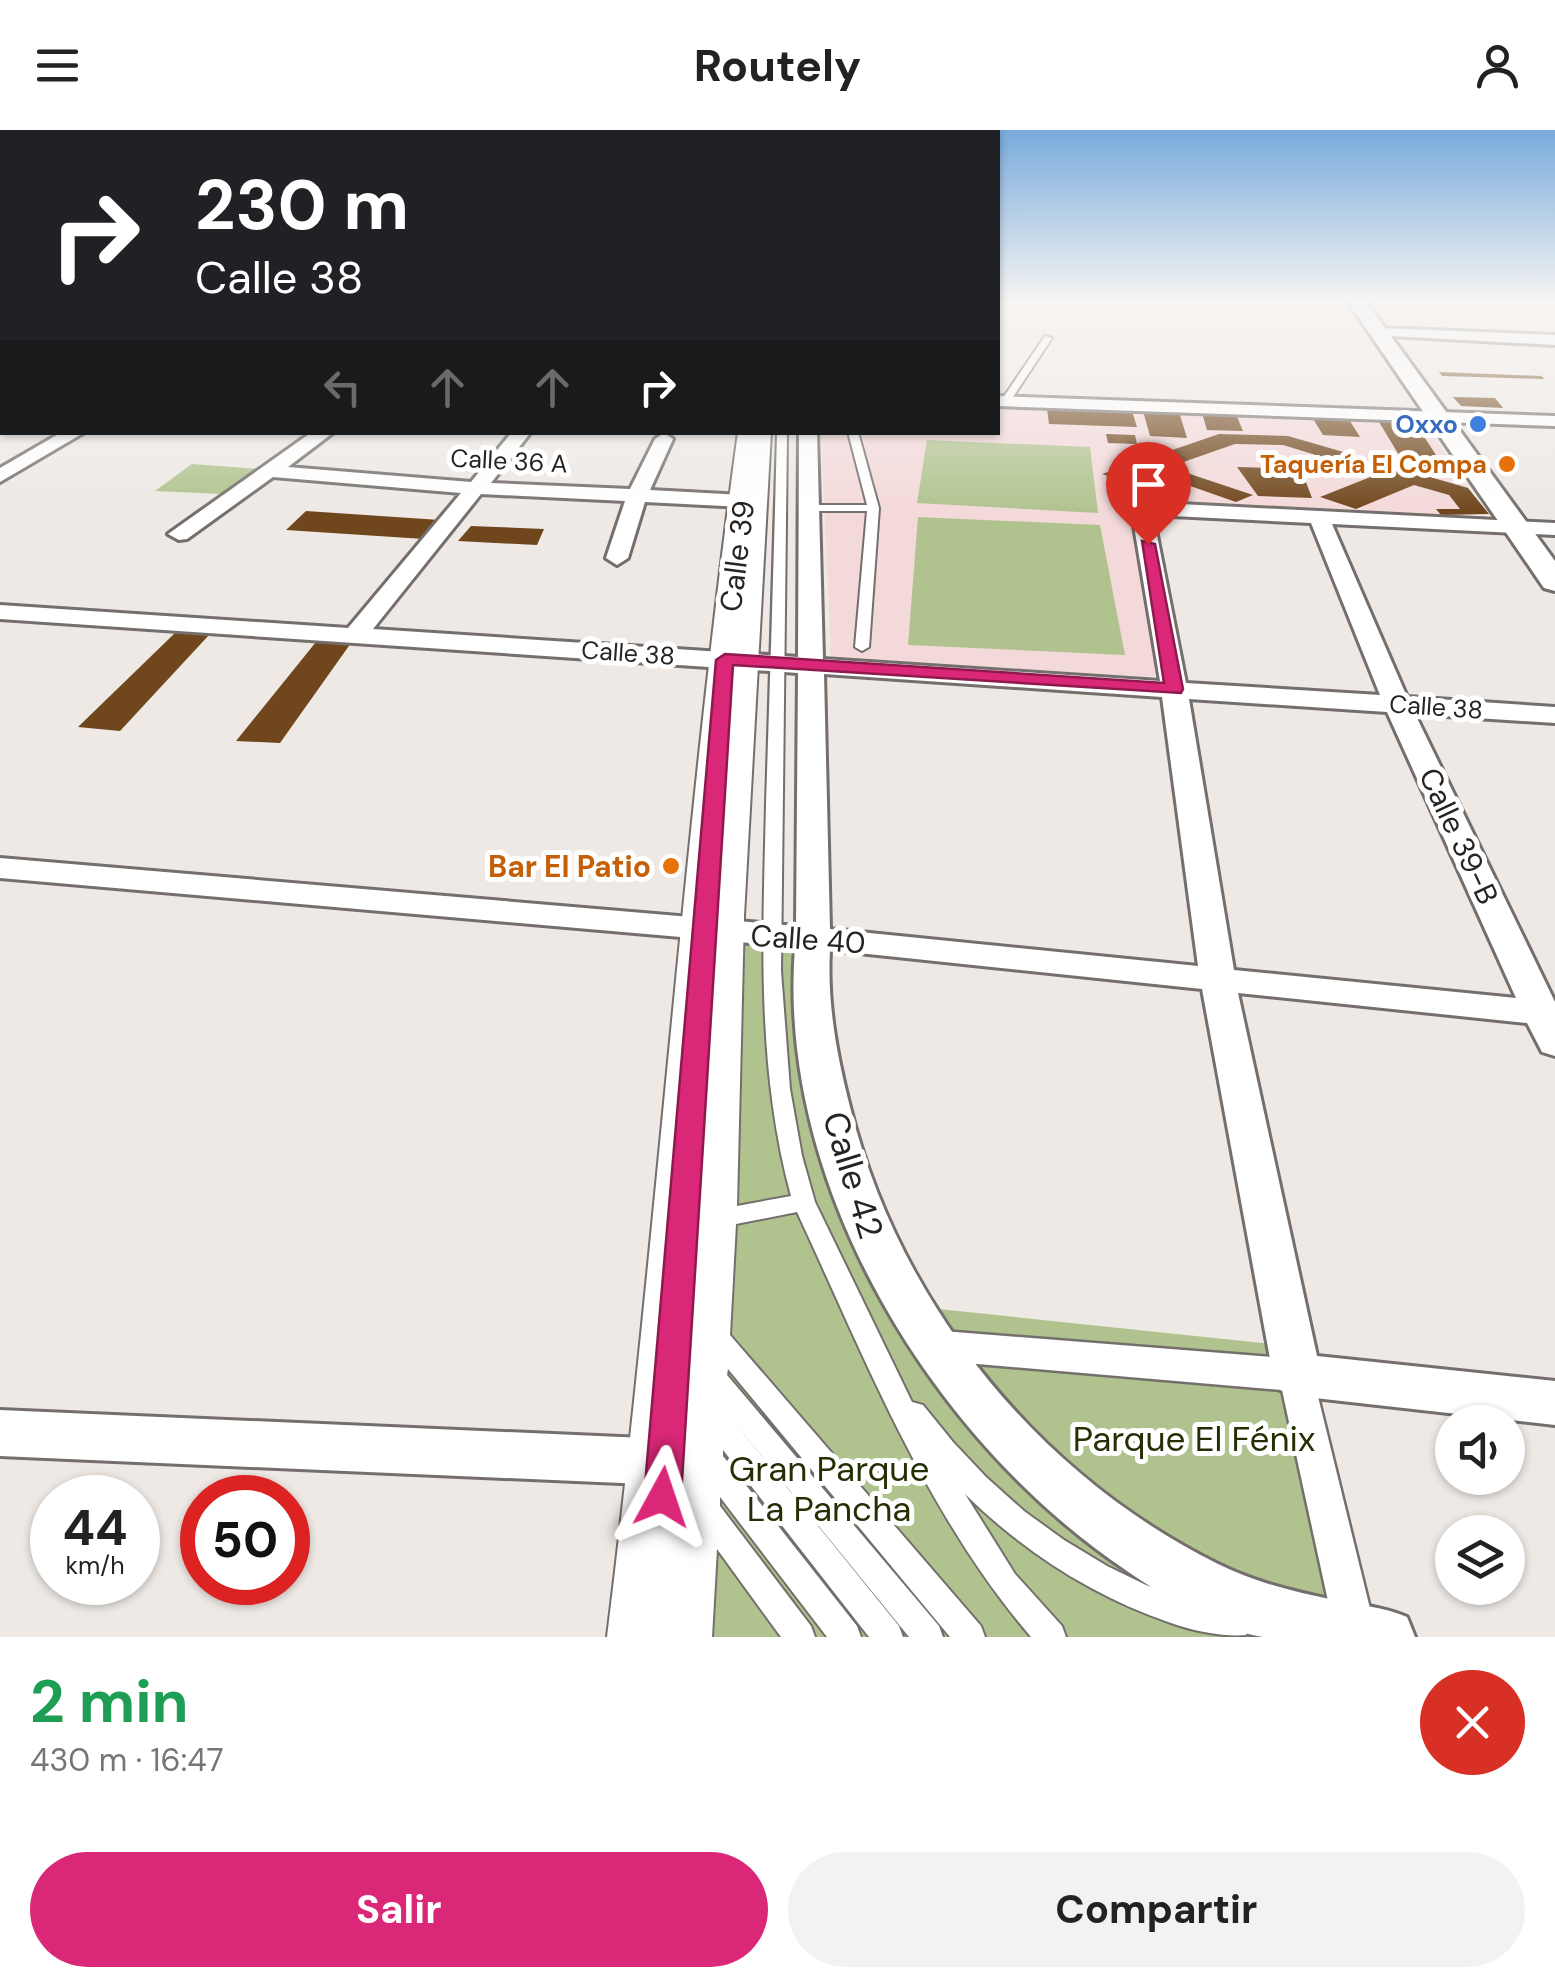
<!DOCTYPE html>
<html lang="es">
<meta charset="utf-8">
<style>
:root{--surface:#fff;--page:#f2f2f2;--text:#222;--muted:#767676;--accent:#db2777}
body{margin:0;font-family:"DM Sans",sans-serif;background:var(--page);color:var(--text);height:100vh;display:flex;flex-direction:column;font-size:38px;white-space:nowrap}
*{box-sizing:border-box;margin:0}
p{font-size:32px;color:var(--muted)}
.icon{flex:none;width:55px;height:55px;fill:none;stroke:currentColor;stroke-width:2;stroke-linecap:round;stroke-linejoin:round}
.map{position:relative;height:1507px;overflow:hidden}
.details{display:flex;flex-direction:column;background:var(--surface);flex:1}
.details>*{flex:none}
.guide{position:absolute;left:0px;top:0px;width:1000px;height:305px;box-shadow:0 2px 8px #0004;background:#202124;color:#fff;overflow:hidden}
.fabs{position:absolute;left:1435px;top:1275px;display:grid;gap:20px}
.fabs a{display:grid;place-items:center;width:90px;height:90px;border-radius:50%;background:var(--surface);box-shadow:0 2px 8px #0004;font-size:50px}
.speed{position:absolute;left:30px;top:1345px;display:flex;gap:20px;font-size:50px;font-weight:700;text-align:center}
.speed>*{display:grid;place-content:center;width:130px;height:130px;border-radius:50%;background:var(--surface);box-shadow:0 2px 8px #0004;line-height:1}
.speed small{font-size:25px;font-weight:400}
.speed .limit{border:15px solid #d22;background:#fff;color:#111}
.pin{position:absolute;display:grid;place-items:center;width:85px;height:85px;color:#fff;margin:-102px -42px;border-radius:50% 50% 50% 0;rotate:-45deg;box-shadow:0 0 10px #0007}
.pin .icon{rotate:45deg}
.me{position:absolute;width:110px;margin:-55px;rotate:5deg;stroke-linejoin:round;filter:drop-shadow(0 0 8px #0008)}
.turn{display:flex;align-items:center;gap:35px;height:210px;padding:0 30px;font-size:45px}
.turn .icon{width:130px;height:130px;stroke-width:2.5}
.turn b{display:block;font-size:70px;line-height:85px}
.lanes{display:flex;align-items:center;height:95px;padding:0 30px;background:#0003;justify-content:center;gap:50px;direction:ltr}
.lanes .off{opacity:.35}
.round{display:grid;place-items:center;flex:none;width:105px;height:105px;border-radius:52px;background:var(--page)}
.summary{display:flex;align-items:center;justify-content:space-between;height:170px;padding:0 30px}
h1{font-size:60px;font-weight:700;line-height:75px;color:#1e9e55}
.button{display:flex;gap:20px;margin-top:auto;padding:20px 30px}
.button a{flex:1;height:115px;border-radius:60px;background:var(--accent);color:#fff;font-size:40px;font-weight:700;line-height:115px;text-align:center}
.button a+a{background:var(--page);color:var(--text)}
header{display:flex;justify-content:space-between;align-items:center;height:130px;padding:0 30px;background:var(--surface);font-size:45px;font-weight:700}
.map>svg:first-child{display:block}
.education{fill:#f4d9da}
.green{fill:#b0c38e}
.building{fill:#70461c}
.lines{fill:none;stroke-linecap:round;stroke-linejoin:round}
.service-casing{stroke:#746f6c;stroke-width:4}
.pedestrian-casing{stroke:#746f6c;stroke-width:5}
.minor-casing{stroke:#746f6c;stroke-width:6}
.tertiary-casing{stroke:#746f6c;stroke-width:6}
.secondary-casing{stroke:#746f6c;stroke-width:4}
.service{fill:#fff;fill-rule:evenodd}
.pedestrian{fill:#fff;fill-rule:evenodd}
.minor{fill:#fff;fill-rule:evenodd}
.tertiary{fill:#fff;fill-rule:evenodd}
.secondary{fill:#fff;fill-rule:evenodd}
.route{fill:#db2777;stroke:#8e194d;stroke-width:2.5}
.shop-dot{fill:#3f7fe0;stroke:#fff;stroke-width:4}
.food-dot{fill:#e8710a;stroke:#fff;stroke-width:4}
.labels{text-anchor:middle;dominant-baseline:central;stroke-width:10;stroke-linejoin:round;paint-order:stroke}
.far-shop-label{font-size:25px;font-weight:bold;fill:#366cbe;stroke:#fff;text-anchor:end}
.far-street-label{font-size:25px;fill:#262422;stroke:#fff}
.far-food-label{font-size:25px;font-weight:bold;fill:#c56008;stroke:#fff;text-anchor:end}
.street-label{font-size:30px;fill:#262422;stroke:#fff}
.food-label{font-size:30px;font-weight:bold;fill:#c56008;stroke:#fff;text-anchor:end}
.near-street-label{font-size:35px;fill:#262422;stroke:#fff}
.near-park-label{font-size:35px;fill:#243004;stroke:#fff}
</style>
<header><svg class="icon" aria-label="menu" viewBox="0 0 24 24"><path d="M4 6h16M4 12h16M4 18h16"/></svg>Routely<svg class="icon" aria-label="person" viewBox="0 0 24 24"><circle cx="12" cy="8" r="4"/><path d="M4 21q1-7 8-7t8 7"/></svg></header>
<div class="map">
<svg width="1555" height="1507" viewBox="0 0 1555 1507">
<rect width="100%" height="100%" fill="#eee9e5"/>
<!-- education -->
<path class="education" d="M 998,275 L 1414,289 L 1424,291 L 1468,358 L 1460,379 L 1437,379 L 1441,385 L 1133,371 L 1162,542 L 1150,547 L 831,527 L 821,303 L 998,302 Z"/>
<!-- green -->
<path class="green" d="M 927,310 L 1090,317 L 1098,383 L 917,373 Z
M 192,334 L 260,339 L 222,364 L 155,361 Z
M 918,387 L 1100,395 L 1125,525 L 908,515 Z
M 725,813 L 794,820 L 801,912 L 889,1176 L 944,1268 L 1068,1401 L 1145,1455 L 1223,1502 L 1244,1507 L 671,1507 Z
M 929,1178 L 1272,1214 L 1367,1471 L 1280,1461 L 1171,1417 L 1045,1320 Z"/>
<!-- building -->
<path class="building" d="M 1439,242 L 1541,246 L 1545,249 L 1442,246 Z
M 1453,267 L 1495,268 L 1503,278 L 1461,276 Z
M 1047,279 L 1132,281 L 1137,297 L 1049,294 Z
M 1143,281 L 1179,282 L 1187,308 L 1150,306 Z
M 1202,283 L 1236,284 L 1243,301 L 1207,300 Z
M 1312,287 L 1348,288 L 1360,307 L 1323,305 Z
M 1379,292 L 1415,293 L 1444,337 L 1405,335 Z
M 1106,304 L 1135,305 L 1137,314 L 1108,313 Z
M 1219,304 L 1288,306 L 1468,358 L 1489,384 L 1441,385 L 1436,379 L 1460,379 L 1449,365 L 1414,355 L 1356,379 L 1320,367 L 1378,344 L 1283,315 L 1235,314 L 1169,337 L 1253,365 L 1236,372 L 1153,343 L 1127,352 L 1102,344 Z
M 1237,337 L 1301,339 L 1312,368 L 1258,366 Z
M 306,381 L 440,390 L 424,409 L 286,400 Z
M 471,396 L 544,399 L 537,415 L 458,411 Z
M 175,503 L 209,505 L 120,601 L 78,597 Z
M 316,512 L 351,513 L 280,613 L 236,611 Z"/>
<g class="lines">
<defs>
<path id="service" d="M 1045,206 L 1052,208 L 1009,273 L 1003,273 L 1001,271 Z
M 761,302 L 771,302 L 744,786 L 737,1076 L 791,1066 C 756,937 763,806 766,674 C 770,550 774,426 777,302 L 787,302 L 781,841 L 790,959 L 802,1026 L 815,1072 L 912,1272 L 923,1275 L 953,1312 L 986,1347 L 1024,1381 L 1064,1410 L 1107,1436 L 1146,1455 L 1188,1469 L 1246,1483 L 1250,1494 L 1246,1505 C 1223,1507 1193,1501 1171,1493 C 1092,1466 1024,1422 965,1364 L 1015,1444 L 1062,1496 L 1066,1507 L 1031,1507 C 925,1383 865,1228 797,1082 L 736,1094 L 730,1205 L 981,1496 L 985,1507 L 950,1507 L 728,1239 L 727,1245 L 939,1496 L 943,1507 L 909,1507 L 725,1281 L 899,1496 L 903,1507 L 869,1507 L 723,1320 L 723,1326 L 857,1496 L 861,1507 L 827,1507 L 720,1367 L 720,1376 L 811,1496 L 815,1507 L 781,1507 L 717,1419 L 712,1507 L 682,1507 L 713,1087 L 726,786 Z
M 848,302 L 858,302 L 879,378 L 869,517 L 862,521 L 855,517 L 867,381 L 809,381 L 803,378 L 809,375 L 867,375 Z"/>
<path id="pedestrian" d="M 930,1200 L 1297,1229 L 1310,1234 L 1377,1507 L 1337,1507 L 1335,1503 L 1282,1260 L 930,1230 L 917,1226 L 912,1215 L 917,1204 Z"/>
<path id="minor" d="M 0,186 L 2,186 L 2,194 L 0,194 Z
M 1379,198 L 1555,205 L 1555,215 L 1374,205 L 1374,199 Z
M 998,266 L 1555,286 L 1555,296 L 998,276 Z
M 62,302 L 85,302 L 0,352 L 0,338 Z
M 312,302 L 334,302 L 288,337 L 471,352 L 512,302 L 531,302 L 491,353 L 630,359 L 655,309 L 664,303 L 673,309 L 650,360 L 743,365 L 753,371 L 743,377 L 645,372 L 628,428 L 617,435 L 606,428 L 625,371 L 481,364 L 373,499 L 798,527 L 799,302 L 817,302 L 823,529 L 1160,551 L 1131,378 L 1141,372 L 1555,393 L 1555,405 L 1332,394 L 1407,567 L 1555,577 L 1555,593 L 1415,584 L 1555,872 L 1555,926 L 1542,922 L 1527,893 L 1238,863 L 1317,1226 L 1555,1251 L 1555,1295 L 1297,1266 L 1280,1260 L 1273,1245 L 1202,859 L 830,820 C 827,874 837,926 850,977 C 899,1173 1037,1344 1218,1434 C 1254,1452 1295,1462 1334,1470 C 1359,1475 1383,1477 1407,1487 L 1415,1507 C 1369,1507 1307,1507 1263,1507 C 1221,1501 1162,1465 1127,1441 C 933,1311 776,1056 795,817 L 0,748 L 0,728 L 796,796 L 798,543 L 0,489 L 0,475 L 348,498 L 461,363 L 273,347 L 187,409 L 179,410 L 168,404 ZM 1153,385 L 1311,393 L 1380,565 L 1186,553 ZM 824,544 L 1162,567 L 1198,836 L 830,799 ZM 1189,569 L 1387,582 L 1516,868 L 1234,840 Z
M 0,1280 L 666,1309 L 684,1315 L 691,1332 L 684,1349 L 666,1355 L 0,1326 Z"/>
<path id="tertiary" d="M 1348,172 L 1366,172 L 1555,431 L 1555,461 L 1544,458 Z
M 0,223 L 2,223 L 2,235 L 0,235 Z"/>
<path id="secondary" d="M 738,302 L 764,302 C 728,703 721,1106 689,1507 L 607,1507 C 657,1106 683,703 738,302 Z"/>
</defs>
<!-- service casing -->
<use href="#service" class="service-casing"/>
<!-- pedestrian casing -->
<use href="#pedestrian" class="pedestrian-casing"/>
<!-- minor casing -->
<use href="#minor" class="minor-casing"/>
<!-- tertiary casing -->
<use href="#tertiary" class="tertiary-casing"/>
<!-- secondary casing -->
<use href="#secondary" class="secondary-casing"/>
<!-- service -->
<use href="#service" class="service"/>
<!-- pedestrian -->
<use href="#pedestrian" class="pedestrian"/>
<!-- minor -->
<use href="#minor" class="minor"/>
<!-- tertiary -->
<use href="#tertiary" class="tertiary"/>
<!-- secondary -->
<use href="#secondary" class="secondary"/>
</g>
<!-- sky -->
<linearGradient id="sky" x2="0" y2="1"><stop stop-color="#79abdc"/><stop offset="0.45" stop-color="#f7f5f3"/><stop offset="1" stop-color="#f7f5f3" stop-opacity="0"/></linearGradient>
<rect width="1555" height="383" fill="url(#sky)"/>
<!-- route -->
<path class="route" d="M 1142,411 L 1155,414 L 1183,559 L 1181,563 L 733,535 L 681,1367 L 675,1379 L 662,1384 L 650,1379 L 644,1367 L 716,530 L 725,524 L 1164,553 Z"/>
<!-- markers -->
<circle class="shop-dot" cx="1478" cy="294" r="10"/>
<g class="food-dot">
<circle cx="1507" cy="334" r="10"/>
<circle cx="671" cy="736" r="10"/>
</g>
<g class="labels">
<!-- far-shop labels -->
<g class="far-shop-label">
<text x="1458" y="294">Oxxo</text>
</g>
<!-- far-street labels -->
<g class="far-street-label">
<text transform="translate(509 331) rotate(3)">Calle 36 A</text>
<text transform="translate(628 523) rotate(4)">Calle 38</text>
<text transform="translate(1436 577) rotate(4)">Calle 38</text>
</g>
<!-- far-food labels -->
<g class="far-food-label">
<text x="1487" y="334">Taquería El Compa</text>
</g>
<!-- street labels -->
<g class="street-label">
<text transform="translate(737 426) rotate(-83)">Calle 39</text>
<text transform="translate(1459 706) rotate(65)">Calle 39-B</text>
<text transform="translate(808 809) rotate(4)">Calle 40</text>
</g>
<!-- food labels -->
<g class="food-label">
<text x="651" y="736">Bar El Patio</text>
</g>
<!-- near-street labels -->
<g class="near-street-label">
<text transform="translate(853 1045) rotate(73)">Calle 42</text>
</g>
<!-- near-park labels -->
<g class="near-park-label">
<text x="1194" y="1309">Parque El Fénix</text>
<text x="829" y="1339">Gran Parque<tspan x="829" dy="40">La Pancha</tspan></text>
</g>
</g>
</svg>
<div class="fabs">
<a><svg class="icon" aria-label="sound" viewBox="0 0 24 24"><path d="M4 9h4l5-4v14l-5-4H4zM17 9q2 3 0 6"/></svg></a>
<a><svg class="icon" aria-label="layers" viewBox="0 0 24 24"><path d="M12 4l9 5-9 5-9-5zM3 14l9 5 9-5"/></svg></a>
</div>
<div class="speed"><div>44<small>km/h</small></div><div class="limit">50</div></div>
<div class="pin" style="left:1148px;top:414px;background:#d93025"><svg class="icon" aria-label="arrive" viewBox="0 0 24 24"><path d="M6 21V4h12l-3 4 3 4H6"/></svg></div>
<svg class="me" style="left:662px;top:1367px" viewBox="-20 -20 40 40"><path d="M0-17L14 15 0 8-14 15z" fill="#db2777" stroke="#fff" stroke-width="4"/></svg>
<div class="guide">
<div class="turn"><svg class="icon" aria-label="right" viewBox="0 0 24 24"><path d="M7 20v-9h11M14 6l5 5-5 5"/></svg><div><b>230 m</b>Calle 38</div></div>
<div class="lanes"><svg class="icon off" aria-label="left" viewBox="0 0 24 24"><path d="M17 20v-9H6M10 6l-5 5 5 5"/></svg><svg class="icon off" aria-label="ahead" viewBox="0 0 24 24"><path d="M12 20V5M6 11l6-6 6 6"/></svg><svg class="icon off" aria-label="ahead" viewBox="0 0 24 24"><path d="M12 20V5M6 11l6-6 6 6"/></svg><svg class="icon" aria-label="right" viewBox="0 0 24 24"><path d="M7 20v-9h11M14 6l5 5-5 5"/></svg></div>
</div>
</div>
<section class="details">
<div class="summary"><div><h1>2 min</h1><p>430 m · 16:47</p></div><a class="round" style="background:#d93025;color:#fff"><svg class="icon" aria-label="close" viewBox="0 0 24 24"><path d="M6 6l12 12M18 6L6 18"/></svg></a></div>
<div class="button"><a>Salir</a><a>Compartir</a></div>
</section>
